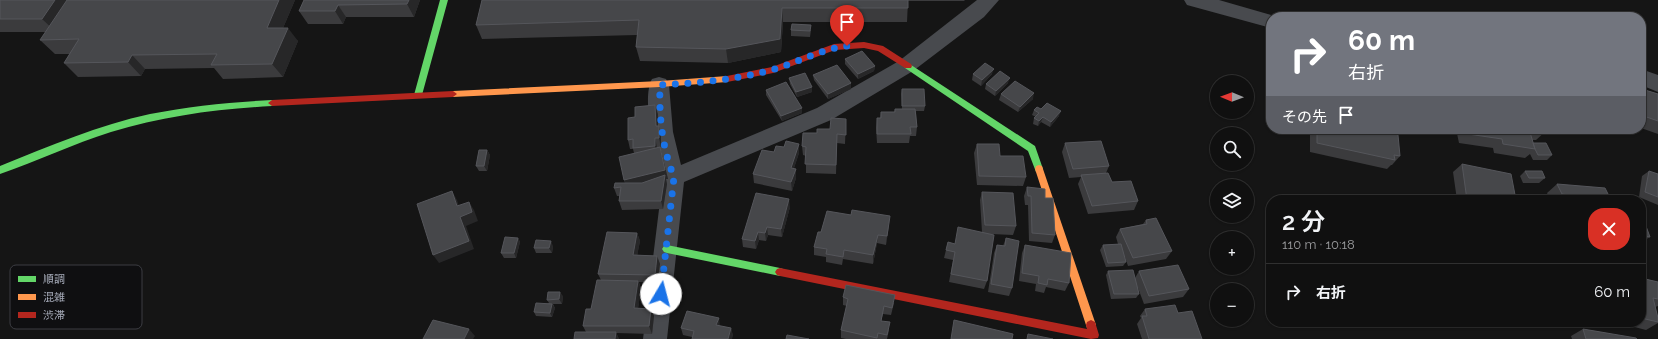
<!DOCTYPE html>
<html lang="ja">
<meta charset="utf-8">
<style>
:root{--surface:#101010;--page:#1e1e1e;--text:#f1f3f6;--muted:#9c9d9f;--line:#303030}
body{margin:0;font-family:Raleway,"Noto Sans JP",sans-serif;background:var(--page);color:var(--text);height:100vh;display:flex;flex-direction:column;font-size:15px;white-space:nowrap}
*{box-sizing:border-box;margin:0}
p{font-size:13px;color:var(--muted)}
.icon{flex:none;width:22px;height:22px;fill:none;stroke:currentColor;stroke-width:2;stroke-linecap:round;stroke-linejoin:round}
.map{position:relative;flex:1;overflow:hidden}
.sheet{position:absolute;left:1266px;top:195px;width:380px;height:132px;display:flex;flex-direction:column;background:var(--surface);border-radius:16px;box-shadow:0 1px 3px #0004,0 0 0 1px var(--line)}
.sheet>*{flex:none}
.hud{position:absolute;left:1266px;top:12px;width:380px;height:122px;border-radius:16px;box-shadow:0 1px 3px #0004,0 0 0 1px var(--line);background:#72757e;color:#fff;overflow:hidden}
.needle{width:26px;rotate:271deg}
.fabs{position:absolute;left:1210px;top:75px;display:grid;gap:8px}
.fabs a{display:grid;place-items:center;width:44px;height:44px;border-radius:50%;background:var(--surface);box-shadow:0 1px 3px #0004,0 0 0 1px var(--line);font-size:20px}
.pin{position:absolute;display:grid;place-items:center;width:34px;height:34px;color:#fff;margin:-41px -17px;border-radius:50% 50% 50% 0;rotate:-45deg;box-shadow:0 0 4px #0007}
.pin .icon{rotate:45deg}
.me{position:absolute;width:44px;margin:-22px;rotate:8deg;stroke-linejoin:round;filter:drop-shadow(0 0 3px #0008)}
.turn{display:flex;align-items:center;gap:14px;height:84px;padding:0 16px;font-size:18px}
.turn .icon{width:52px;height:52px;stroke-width:2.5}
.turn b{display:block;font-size:28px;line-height:34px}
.then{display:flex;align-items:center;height:38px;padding:0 16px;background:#0003;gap:8px;font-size:15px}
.round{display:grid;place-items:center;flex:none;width:42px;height:42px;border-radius:16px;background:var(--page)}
.headline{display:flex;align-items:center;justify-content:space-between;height:68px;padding:0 16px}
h1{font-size:24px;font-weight:600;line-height:30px}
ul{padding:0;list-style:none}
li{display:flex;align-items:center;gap:12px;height:56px;padding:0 16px;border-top:1px solid var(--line)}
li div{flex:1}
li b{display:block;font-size:15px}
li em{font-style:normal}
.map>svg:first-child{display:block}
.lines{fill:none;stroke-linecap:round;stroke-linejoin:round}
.street{fill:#484a4e;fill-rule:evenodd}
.fast{fill:#63d668;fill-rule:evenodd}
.slow{fill:#ff974d;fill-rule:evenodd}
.jam{fill:#b3261e;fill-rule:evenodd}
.wall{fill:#3b3b3d}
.shaded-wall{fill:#272728}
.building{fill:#46474a;stroke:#55565b}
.route{stroke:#1a73e8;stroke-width:7;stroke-dasharray:0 12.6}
.key{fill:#0f0f11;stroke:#3c3d43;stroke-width:1}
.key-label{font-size:11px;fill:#a4a9b7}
</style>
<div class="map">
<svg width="1658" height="339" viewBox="0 0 1658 339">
<rect width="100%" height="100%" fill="#151515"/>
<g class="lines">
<!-- street -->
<path class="street" d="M 977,0 L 999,0 L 984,17 L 913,71 L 831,120 L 684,182 L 667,339 L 643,339 L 663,177 C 655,156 641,99 652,79 L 659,77 L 666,79 L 669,85 L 673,132 L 681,165 L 817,108 L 899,61 Z
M 1184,0 L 1219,0 L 1278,17 L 1271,17 L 1271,28 L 1187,5 Z
M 1641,69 L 1658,75 L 1658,92 L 1641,85 Z"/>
<!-- fast -->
<path class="fast" d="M 440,0 L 448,0 L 422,95 L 418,98 L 414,95 Z
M 908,63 L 1035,146 L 1043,169 L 1042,172 L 1036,172 L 1028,151 L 905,68 L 904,66 L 905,64 Z
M 272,100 L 276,103 L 272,106 C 217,109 163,116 111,132 C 73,144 37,161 0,174 L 0,166 C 49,146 99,125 150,114 C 190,106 231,102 272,100 Z
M 667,245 L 780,268 L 783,269 L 785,272 L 783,275 L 780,276 L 667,253 L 664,252 L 662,249 L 664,246 Z"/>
<!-- slow -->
<path class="slow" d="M 727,76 L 731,79 L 727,82 L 660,87 L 453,97 L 449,94 L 453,91 L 660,81 Z
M 1039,165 L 1042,166 L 1043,169 L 1096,325 L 1095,328 L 1091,330 L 1087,328 L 1086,325 L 1035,169 L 1036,166 Z"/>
<!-- jam -->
<path class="jam" d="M 864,42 L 883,46 L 911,64 L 912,66 L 911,68 L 905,68 L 878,51 L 864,48 L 835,50 L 773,73 L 727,82 L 723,79 L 727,76 L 772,67 L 834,44 Z
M 453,91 L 457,94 L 453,97 L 272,106 L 268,103 L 272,100 Z
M 780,268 L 1087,329 L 1086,325 L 1087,322 L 1091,320 L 1095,322 L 1099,335 L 1098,338 L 1091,339 L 780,276 L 777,275 L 775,272 L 777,269 Z"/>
</g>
<!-- wall -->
<path class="wall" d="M 0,0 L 295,0 L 283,28 L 298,41 L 283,77 L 223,79 L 214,68 L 145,69 L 141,76 L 78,77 L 64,63 L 70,54 L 55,54 L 40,40 L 46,32 L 0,32 Z
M 304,0 L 420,0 L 414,17 L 346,17 L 343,24 L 308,24 L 299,11 Z
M 482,0 L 965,0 L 964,1 L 908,1 L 907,22 L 783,22 L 781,52 L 728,63 L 640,61 L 636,47 L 637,35 L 482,39 L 476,25 Z
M 791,30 L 811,30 L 810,37 L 791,36 Z
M 845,59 L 875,66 L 874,71 L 858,79 L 845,64 Z
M 973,74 L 992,74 L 981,86 L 972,80 Z
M 813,75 L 851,83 L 851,89 L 828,99 L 814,80 Z
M 789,78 L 812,92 L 797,97 L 790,84 Z
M 1641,79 L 1645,90 L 1658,94 L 1658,134 L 1641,128 Z
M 1008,83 L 995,96 L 985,89 L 986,84 Z
M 902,89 L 925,106 L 924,111 L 916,111 L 917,127 L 916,136 L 910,136 L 909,143 L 877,143 L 876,128 L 877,118 L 880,118 L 881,112 L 894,112 L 895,109 L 902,109 L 901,94 Z
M 766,90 L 802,113 L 782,121 L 766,95 Z
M 1001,94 L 1033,99 L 1018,112 L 999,100 Z
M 1041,109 L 1059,116 L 1050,127 L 1041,122 L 1038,126 L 1033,124 L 1034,118 L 1036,117 L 1032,115 L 1034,110 Z
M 658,114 L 658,126 L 659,126 L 661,135 L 661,147 L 660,147 L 668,179 L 666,179 L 667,184 L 663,209 L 622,210 L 619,201 L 619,196 L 617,196 L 614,188 L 625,183 L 624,180 L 634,153 L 633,149 L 630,149 L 628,140 Z
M 846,119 L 845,144 L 837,143 L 836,174 L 806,173 L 806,156 L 803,155 L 802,146 Z
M 1304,129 L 1391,129 L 1391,133 L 1400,156 L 1392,165 L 1391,165 L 1387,169 L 1310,152 L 1310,134 L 1304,133 Z
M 1456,129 L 1546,129 L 1546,131 L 1536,140 L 1533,140 L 1533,143 L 1552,155 L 1547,160 L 1533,160 L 1530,154 L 1525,158 L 1494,153 L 1493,148 L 1459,143 Z
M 1065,143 L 1109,166 L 1106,173 L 1112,182 L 1138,201 L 1134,210 L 1088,214 L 1078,184 L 1081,177 L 1069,178 L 1062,152 Z
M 799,144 L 799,153 L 794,168 L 796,178 L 792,191 L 754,183 L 753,174 L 774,152 L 784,147 Z
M 977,144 L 1000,156 L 1026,177 L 1023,186 L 977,185 L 974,153 Z
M 487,150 L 490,155 L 487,171 L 479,171 L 476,166 Z
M 1462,164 L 1516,200 L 1457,200 L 1453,172 Z
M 1525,171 L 1545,178 L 1539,183 L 1523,183 L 1520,176 Z
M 1649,171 L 1658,174 L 1658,205 L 1639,197 L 1642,176 Z
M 1557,184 L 1611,200 L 1550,200 L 1547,193 Z
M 1027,187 L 1045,198 L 1055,235 L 1052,243 L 1029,241 L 1028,205 L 1025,205 L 1024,196 Z
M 982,192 L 1016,226 L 1013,235 L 991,234 L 987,281 L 984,289 L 949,282 L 953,260 L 944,258 L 948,242 L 954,244 L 982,232 L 980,200 Z
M 790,207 L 782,237 L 768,235 L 766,241 L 759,240 L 756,249 L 743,247 L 742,239 Z
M 1641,217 L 1650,237 L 1643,241 L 1641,241 Z
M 1146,220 L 1172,251 L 1166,259 L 1128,266 L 1125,257 L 1126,262 L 1123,266 L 1106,267 L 1100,250 L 1103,245 L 1118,244 L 1116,237 L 1120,229 L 1143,224 Z
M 889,225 L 886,245 L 877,243 L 873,264 L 843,259 L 842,265 L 826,262 L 826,257 L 814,255 L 814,247 L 821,232 Z
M 637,233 L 640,241 L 637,255 L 657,256 L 660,264 L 657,283 L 639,282 L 641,289 L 638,308 L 651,309 L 654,316 L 652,334 L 616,333 L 619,339 L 574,339 L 586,332 L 583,326 L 591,309 L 601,280 L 598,274 Z
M 518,238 L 520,242 L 516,258 L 504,258 L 501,253 Z
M 1006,238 L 1012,288 L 1009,296 L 988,292 L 994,253 L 997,245 L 1003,246 Z
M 1025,245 L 1069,283 L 1065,291 L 1046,287 L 1044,293 L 1035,291 L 1036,284 L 1019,281 L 1022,253 Z
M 553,246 L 552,253 L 536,253 L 534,248 Z
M 1108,271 L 1135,278 L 1139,271 L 1189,289 L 1183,297 L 1144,304 L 1138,288 L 1139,294 L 1136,298 L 1111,299 L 1106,275 Z
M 1641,278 L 1658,282 L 1658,306 L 1655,307 L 1658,318 L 1658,323 L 1646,330 L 1619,323 L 1618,322 L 1641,322 Z
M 563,296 L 562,304 L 553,304 L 555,308 L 552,317 L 536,316 L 534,312 L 549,303 L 547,300 Z
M 843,297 L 894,303 L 891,315 L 883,314 L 881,321 L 889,330 L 887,339 L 846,339 L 841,338 L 841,330 L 847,306 L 843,305 Z
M 1145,309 L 1178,313 L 1202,339 L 1142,339 L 1137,324 L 1141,318 L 1140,316 Z
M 720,326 L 731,328 L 733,336 L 692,337 L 683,335 L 681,328 Z
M 1583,329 L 1637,339 L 1572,339 L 1571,336 Z"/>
<!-- shaded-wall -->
<path class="shaded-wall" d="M 55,0 L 75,0 L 55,31 L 42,19 Z
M 279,0 L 295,0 L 277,42 L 267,28 Z
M 409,0 L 420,0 L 414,17 L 407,4 Z
M 338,5 L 346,17 L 343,24 L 335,11 Z
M 782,8 L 783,22 L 781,52 L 728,63 L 726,49 Z
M 288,28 L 298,41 L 283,77 L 272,64 Z
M 132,55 L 145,69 L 141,76 L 128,62 Z
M 875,66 L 874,71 L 858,79 L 858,74 Z
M 994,69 L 992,74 L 981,86 L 982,80 Z
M 1010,78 L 1008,83 L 995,96 L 996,91 Z
M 851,83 L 851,89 L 828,99 L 828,94 Z
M 812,87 L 812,92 L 797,97 L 796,92 Z
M 1034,93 L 1033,99 L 1018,112 L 1020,107 Z
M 655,105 L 658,114 L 658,135 L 656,126 Z
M 802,108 L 802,113 L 782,121 L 781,116 Z
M 1061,111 L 1059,116 L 1050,127 L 1051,122 Z
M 1043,117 L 1041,122 L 1038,126 L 1039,121 Z
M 659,126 L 661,135 L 661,147 L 659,138 Z
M 655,138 L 657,147 L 657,155 L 655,146 Z
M 799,144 L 799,153 L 791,177 L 791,168 Z
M 660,147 L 668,179 L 666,179 L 667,184 L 663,209 L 661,201 L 627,189 L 624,180 Z
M 487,150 L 490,155 L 487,171 L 484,166 Z
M 796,169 L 796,178 L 792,191 L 791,182 Z
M 452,191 L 457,200 L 462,215 L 457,206 Z
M 789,199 L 790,207 L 782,237 L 781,229 Z
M 469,202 L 474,210 L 478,221 L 466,226 L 474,249 L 439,263 L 433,255 L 460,217 Z
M 890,216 L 889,225 L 886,245 L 887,236 Z
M 767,227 L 768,235 L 766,241 L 765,233 Z
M 758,232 L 759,240 L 756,249 L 755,241 Z
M 637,233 L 640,241 L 636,263 L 633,255 Z
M 878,235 L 877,243 L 873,264 L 873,255 Z
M 518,238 L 520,242 L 516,258 L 514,253 Z
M 551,241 L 553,246 L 552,253 L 549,248 Z
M 657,256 L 660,264 L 657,283 L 655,275 Z
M 638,281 L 641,289 L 637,316 L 634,308 Z
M 560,292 L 563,296 L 562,304 L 559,299 Z
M 552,304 L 555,308 L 552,317 L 550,313 Z
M 651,309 L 654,316 L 652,334 L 649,326 Z
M 719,318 L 720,326 L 718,333 L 716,325 Z
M 731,328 L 733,336 L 732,339 L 728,339 Z
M 469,329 L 475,336 L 473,339 L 464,339 Z
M 616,332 L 619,339 L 615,339 Z"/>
<!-- building -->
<path class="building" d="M 0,0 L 55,0 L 42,19 L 0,19 Z
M 67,0 L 279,0 L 267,28 L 288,28 L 272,64 L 211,65 L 217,54 L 132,55 L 128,62 L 64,63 L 79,39 L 40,40 Z
M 304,0 L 409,0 L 407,4 L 338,5 L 335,11 L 299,11 Z
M 482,0 L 908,0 L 908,8 L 782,8 L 780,39 L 726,49 L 636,47 L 639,20 L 476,25 Z
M 792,24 L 811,25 L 810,31 L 791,30 Z
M 862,51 L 875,66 L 858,74 L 845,59 Z
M 985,63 L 994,69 L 982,80 L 973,74 Z
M 837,65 L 851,83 L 828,94 L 813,75 Z
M 1000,71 L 1010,78 L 996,91 L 986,84 Z
M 805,73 L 812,87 L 796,92 L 789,78 Z
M 1641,79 L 1645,80 L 1645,90 L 1658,94 L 1658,121 L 1641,115 Z
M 1015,81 L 1034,93 L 1020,107 L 1001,94 Z
M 786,82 L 802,108 L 781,116 L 766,90 Z
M 902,89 L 924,89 L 925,106 L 902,106 Z
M 1047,103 L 1061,111 L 1051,122 L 1043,117 L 1039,121 L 1034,118 L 1039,113 L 1034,110 L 1037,107 L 1041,109 Z
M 655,105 L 656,126 L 659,126 L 659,138 L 655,138 L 655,146 L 633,148 L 633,139 L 628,140 L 628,118 L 635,117 L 635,107 Z
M 895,109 L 915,109 L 917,127 L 910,127 L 911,134 L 877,134 L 877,118 L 881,118 L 881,112 L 895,112 Z
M 831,118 L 846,119 L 846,135 L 837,134 L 836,165 L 805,164 L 806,147 L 802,146 L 803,133 L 817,133 L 817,129 L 830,129 Z
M 1317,129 L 1391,129 L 1391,133 L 1398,135 L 1400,156 L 1394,155 L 1395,160 L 1317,143 Z
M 1467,129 L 1529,129 L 1535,149 L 1503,144 L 1502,139 L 1468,134 Z
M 1532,129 L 1546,129 L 1546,131 Z
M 786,141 L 799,144 L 791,168 L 796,169 L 791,182 L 753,174 L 762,150 L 774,152 L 776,146 L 784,147 Z
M 1101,141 L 1109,166 L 1073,169 L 1065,143 Z
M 1533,143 L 1546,143 L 1552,155 L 1538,155 L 1535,149 Z
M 977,144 L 999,144 L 1000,156 L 1023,156 L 1026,177 L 979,176 Z
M 660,147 L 665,170 L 624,180 L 619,157 Z
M 479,150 L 487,150 L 484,166 L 476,166 Z
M 1462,164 L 1511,174 L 1516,200 L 1467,200 Z
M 1525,171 L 1542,171 L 1545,178 L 1529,178 Z
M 1649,171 L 1658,174 L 1658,197 L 1645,192 Z
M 1108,173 L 1112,182 L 1131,181 L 1138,201 L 1092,206 L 1081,175 Z
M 665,175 L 661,201 L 619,201 L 621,187 L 614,188 L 615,183 L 642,183 Z
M 1557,184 L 1605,188 L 1611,200 L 1577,200 L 1575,196 L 1562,194 Z
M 1027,187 L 1045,189 L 1045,198 L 1053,198 L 1055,235 L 1032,233 L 1031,196 L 1028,196 Z
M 452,191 L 457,206 L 469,202 L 472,212 L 460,217 L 469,241 L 433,255 L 417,204 Z
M 982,192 L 1013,193 L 1016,226 L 985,225 Z
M 756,193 L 789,199 L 781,229 L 767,227 L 765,233 L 758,232 L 755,241 L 742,239 Z
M 852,210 L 890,216 L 887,236 L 878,235 L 873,255 L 844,250 L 843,257 L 826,254 L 827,249 L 814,247 L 818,232 L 821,232 L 827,211 L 851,215 Z
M 1641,217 L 1643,218 L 1650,237 L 1641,235 Z
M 1156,218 L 1172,251 L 1133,258 L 1120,229 L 1147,224 L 1146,220 Z
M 958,227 L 994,235 L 987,281 L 951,274 L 955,252 L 946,250 L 948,242 L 955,244 Z
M 607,232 L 637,233 L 633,255 L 657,256 L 655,275 L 598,274 Z
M 505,237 L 518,238 L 514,253 L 501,253 Z
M 1006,238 L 1019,241 L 1012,288 L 991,284 L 997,245 L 1005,246 Z
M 536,240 L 551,241 L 549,248 L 534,248 Z
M 1121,244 L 1126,262 L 1108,263 L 1103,245 Z
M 1025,245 L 1071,253 L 1069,283 L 1048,279 L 1047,285 L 1038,283 L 1039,276 L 1022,273 Z
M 1178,265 L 1189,289 L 1149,296 L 1139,271 Z
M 1133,270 L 1139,294 L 1114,294 L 1108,271 Z
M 1641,278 L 1658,282 L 1658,299 L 1653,298 L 1658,318 L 1658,322 L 1641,318 Z
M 597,280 L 638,281 L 634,308 L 651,309 L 649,326 L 583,326 L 586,309 L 591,309 Z
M 846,285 L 895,295 L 892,308 L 884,306 L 881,321 L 890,322 L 887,335 L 878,333 L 877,338 L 841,330 L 848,299 L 843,297 Z
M 548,292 L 560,292 L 559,299 L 547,300 Z
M 536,303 L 552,304 L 550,313 L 534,312 Z
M 1175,305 L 1178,313 L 1192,311 L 1202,339 L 1149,339 L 1142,316 L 1147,316 L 1145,309 Z
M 687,311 L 719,318 L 716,325 L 731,328 L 728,339 L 692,339 L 694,331 L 681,328 Z
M 433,320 L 469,329 L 464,339 L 423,339 Z
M 954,320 L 1013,334 L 1012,339 L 951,339 Z
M 1583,329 L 1636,338 L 1637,339 L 1586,339 Z
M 575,332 L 616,332 L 615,339 L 574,339 Z
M 1028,334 L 1053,339 L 1027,339 Z
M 787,335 L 809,339 L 786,339 Z"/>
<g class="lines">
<!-- route -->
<path class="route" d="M 661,294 L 674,177 C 662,147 659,117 660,85 C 697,83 735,80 771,70 C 797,63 821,49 847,46"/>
</g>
<!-- legend -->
<rect x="10" y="265" width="132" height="64" rx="6" class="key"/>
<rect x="18" y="276" width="18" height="6" fill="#63d668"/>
<rect x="18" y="294" width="18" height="6" fill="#ff974d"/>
<rect x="18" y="312" width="18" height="6" fill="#b3261e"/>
<g class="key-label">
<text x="43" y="283">順調</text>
<text x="43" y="301">混雑</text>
<text x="43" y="319">渋滞</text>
</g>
</svg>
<div class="fabs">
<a><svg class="needle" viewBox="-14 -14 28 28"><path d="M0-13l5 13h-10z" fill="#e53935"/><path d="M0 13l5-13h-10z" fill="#9c9d9f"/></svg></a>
<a><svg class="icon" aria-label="search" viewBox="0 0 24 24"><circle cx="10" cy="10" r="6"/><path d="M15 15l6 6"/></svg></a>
<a><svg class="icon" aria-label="layers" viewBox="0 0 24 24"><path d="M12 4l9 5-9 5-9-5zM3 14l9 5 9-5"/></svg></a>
<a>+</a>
<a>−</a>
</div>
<div class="pin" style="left:847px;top:46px;background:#d93025"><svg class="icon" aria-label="arrive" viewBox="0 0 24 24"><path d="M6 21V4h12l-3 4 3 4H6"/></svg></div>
<svg class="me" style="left:661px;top:294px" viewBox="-20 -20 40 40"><circle r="19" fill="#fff"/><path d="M0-13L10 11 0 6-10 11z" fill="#1a73e8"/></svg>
<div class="hud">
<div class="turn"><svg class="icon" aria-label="right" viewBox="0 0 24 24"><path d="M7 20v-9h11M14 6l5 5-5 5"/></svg><div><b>60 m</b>右折</div></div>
<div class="then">その先<svg class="icon" aria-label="arrive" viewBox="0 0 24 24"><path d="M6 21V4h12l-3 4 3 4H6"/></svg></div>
</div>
<section class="sheet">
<div class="headline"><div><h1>2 分</h1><p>110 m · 10:18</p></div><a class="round" style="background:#d93025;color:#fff"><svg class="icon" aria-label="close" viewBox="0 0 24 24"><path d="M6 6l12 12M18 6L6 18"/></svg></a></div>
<ul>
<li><svg class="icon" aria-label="right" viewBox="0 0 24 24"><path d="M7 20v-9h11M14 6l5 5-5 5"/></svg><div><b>右折</b></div><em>60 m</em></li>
</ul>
</section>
</div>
